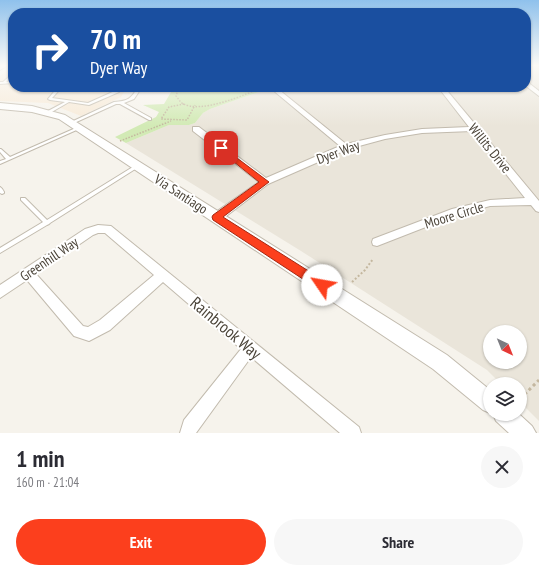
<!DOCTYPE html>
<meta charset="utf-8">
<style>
:root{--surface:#fff;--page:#f7f7f7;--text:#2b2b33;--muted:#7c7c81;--accent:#fc3f1d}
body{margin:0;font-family:"PT Sans Narrow",sans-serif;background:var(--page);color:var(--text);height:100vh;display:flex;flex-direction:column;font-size:15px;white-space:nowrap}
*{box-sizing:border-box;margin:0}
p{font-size:13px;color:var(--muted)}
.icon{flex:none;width:22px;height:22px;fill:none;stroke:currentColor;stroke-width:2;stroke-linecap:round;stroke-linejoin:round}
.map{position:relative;height:433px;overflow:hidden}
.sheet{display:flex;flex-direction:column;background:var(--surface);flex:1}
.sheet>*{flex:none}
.top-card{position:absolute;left:8px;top:8px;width:523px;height:84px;border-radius:16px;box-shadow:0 1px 3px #0004;background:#1a4fa0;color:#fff;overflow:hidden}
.needle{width:26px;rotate:137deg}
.tools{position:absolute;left:483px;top:325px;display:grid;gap:8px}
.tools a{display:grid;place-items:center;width:44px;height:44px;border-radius:50%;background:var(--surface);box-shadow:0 1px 3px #0004;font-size:20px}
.pin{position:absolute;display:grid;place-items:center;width:34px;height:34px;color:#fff;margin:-17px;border-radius:8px;box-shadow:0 2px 6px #0006}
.me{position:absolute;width:44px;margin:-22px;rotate:303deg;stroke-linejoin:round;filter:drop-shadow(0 0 3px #0008)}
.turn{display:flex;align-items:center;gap:14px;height:84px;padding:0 16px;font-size:18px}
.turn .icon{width:52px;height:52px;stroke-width:2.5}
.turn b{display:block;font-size:28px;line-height:34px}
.round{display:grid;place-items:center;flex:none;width:42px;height:42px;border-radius:21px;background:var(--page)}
.headline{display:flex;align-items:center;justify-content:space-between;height:68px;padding:0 16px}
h1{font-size:24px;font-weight:600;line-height:30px}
.button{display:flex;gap:8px;margin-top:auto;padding:8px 16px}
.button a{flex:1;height:46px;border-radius:24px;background:var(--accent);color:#fff;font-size:16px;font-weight:600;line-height:46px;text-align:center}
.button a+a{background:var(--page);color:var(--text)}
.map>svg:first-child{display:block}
.residential{fill:#eae5da;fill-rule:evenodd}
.commercial{fill:#f7ead8}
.green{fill:#d2eab5}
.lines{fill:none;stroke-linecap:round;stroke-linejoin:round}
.service-casing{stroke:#c2bbae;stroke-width:2}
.minor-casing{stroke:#c2bbae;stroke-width:2}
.tertiary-casing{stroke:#c2bbae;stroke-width:2}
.path-far2{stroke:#c4b79f;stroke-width:1.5;stroke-dasharray:1.5 1.5;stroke-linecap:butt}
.path-far1{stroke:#c4b79f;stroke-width:2;stroke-dasharray:2 2;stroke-linecap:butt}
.path{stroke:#c4b79f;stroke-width:3;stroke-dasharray:3 3;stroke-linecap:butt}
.service{fill:#fff;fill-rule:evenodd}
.minor{fill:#fff;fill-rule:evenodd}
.tertiary{fill:#fff;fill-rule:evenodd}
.wall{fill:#bab2a6}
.shaded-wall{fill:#979187}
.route{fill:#fc3f1d;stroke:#a42913}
.labels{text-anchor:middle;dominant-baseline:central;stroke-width:4;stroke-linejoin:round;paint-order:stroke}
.street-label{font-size:14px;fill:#4b4439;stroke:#fff}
.near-street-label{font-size:17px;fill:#4b4439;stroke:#fff}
</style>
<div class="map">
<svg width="539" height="433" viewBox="0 0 539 433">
<rect width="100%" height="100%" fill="#f6f3ec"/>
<!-- residential -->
<path class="residential" d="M 526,65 L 539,65 L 539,421 L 520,402 L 520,384 L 501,384 L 487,370 L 301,251 L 126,143 L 169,125 L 189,125 L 195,123 L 203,113 L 210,109 L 273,87 L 526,87 ZM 490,332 L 520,332 L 520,362 L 490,362 Z"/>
<!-- commercial -->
<path class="commercial" d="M 13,66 L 13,87 L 127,87 L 121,97 L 81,116 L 48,103 L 0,101 L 0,76 Z"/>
<!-- green -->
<path class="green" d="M 174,87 L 273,87 L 210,109 L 203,113 L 195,123 L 189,125 L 169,125 L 126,143 L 115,137 L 156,117 L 159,112 L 143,105 L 164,104 Z"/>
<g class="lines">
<defs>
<path id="service" d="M 12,74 L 13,74 L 13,76 L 6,82 L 13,81 L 13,83 L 0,84 L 0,82 L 3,82 Z
M 58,87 L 62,87 L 52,98 L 88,103 L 117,90 L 119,87 L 123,87 L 119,92 L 89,105 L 69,102 L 50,113 L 48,113 L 48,111 L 65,102 L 50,100 L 48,99 Z
M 138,87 L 142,87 L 134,99 L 124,103 L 151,118 L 151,120 L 149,120 L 120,104 L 116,104 L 72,124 L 69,123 L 114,102 C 128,101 131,99 138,87 Z
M 78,127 L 80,127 L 81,128 L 0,164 L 0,161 L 6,159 L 0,152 L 0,149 L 1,149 L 10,157 Z
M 136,165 L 140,165 L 140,166 L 50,223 L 49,224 L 47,225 L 0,253 L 0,248 L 43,222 L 21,200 L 21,198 L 25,198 L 47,220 Z
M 0,187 C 2,188 3,190 4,192 L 4,193 L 2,194 L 0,193 Z"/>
<path id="minor" d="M 526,81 L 539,91 L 539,96 L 526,86 Z
M 438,87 L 444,87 L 539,201 L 539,212 L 536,211 L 531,205 L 490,206 L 454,216 L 377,246 L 373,245 L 372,242 L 373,239 L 452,209 L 490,200 L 525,198 L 472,131 L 422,133 L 385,139 L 348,149 L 268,184 L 221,220 L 213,220 L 212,217 L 213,214 L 259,182 L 193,131 L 193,127 L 199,127 L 266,178 L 340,146 L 274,91 L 274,89 L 278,89 L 346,144 L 385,135 L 422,129 L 469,127 Z
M 98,225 L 111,226 L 359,427 L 361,433 L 340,433 L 251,357 L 196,433 L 180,433 L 184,420 L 241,349 L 163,282 L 110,330 L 89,341 L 74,336 L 27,280 L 0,298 L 0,285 L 85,229 ZM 98,233 L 105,233 L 154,275 L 100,320 L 88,327 L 83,326 L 36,274 L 93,235 Z"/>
<path id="tertiary" d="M 0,65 L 8,65 L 0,70 Z
M 0,103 L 32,106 L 65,115 L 447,355 L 490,390 L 490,413 L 483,410 L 433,369 L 59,119 L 32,112 L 0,109 Z
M 493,414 L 519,414 L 532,426 L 536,433 L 509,433 L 496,421 Z"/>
</defs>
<!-- service casing -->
<use href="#service" class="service-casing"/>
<!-- minor casing -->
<use href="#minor" class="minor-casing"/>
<!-- tertiary casing -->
<use href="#tertiary" class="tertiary-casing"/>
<!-- path-far2 -->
<path class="path-far2" d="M 179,87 L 176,96 C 178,98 180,102 182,103 C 200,115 246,94 264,87
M 184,104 L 169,107 L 161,119 L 187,120 L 195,105
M 120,141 L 171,121"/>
<!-- path-far1 -->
<path class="path-far1" d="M 352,282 L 365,270 L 373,259"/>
<!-- path -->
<path class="path" d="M 522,400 L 525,394 L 539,380"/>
<!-- service -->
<use href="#service" class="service"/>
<!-- minor -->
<use href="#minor" class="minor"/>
<!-- tertiary -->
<use href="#tertiary" class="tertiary"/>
</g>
<!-- wall -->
<path class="wall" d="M 63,87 L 116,87 L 101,87 L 98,92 L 66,92 Z"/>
<!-- shaded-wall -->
<path class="shaded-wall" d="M 95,87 L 101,87 L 98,92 Z"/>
<!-- sky -->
<linearGradient id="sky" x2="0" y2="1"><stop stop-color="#8fc1ec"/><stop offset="0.52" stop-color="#fbfaf6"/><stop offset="1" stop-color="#fbfaf6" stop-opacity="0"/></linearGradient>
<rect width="539" height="126" fill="url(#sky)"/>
<!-- route -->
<path class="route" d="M 221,146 L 269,182 L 223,217 L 326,282 L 327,285 L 326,289 L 322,290 L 318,289 L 213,220 L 212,217 L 213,215 L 259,182 L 219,150 L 217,148 Z"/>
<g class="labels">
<!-- street labels -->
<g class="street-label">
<text transform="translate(490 148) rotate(51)">Willits Drive</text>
<text transform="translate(338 152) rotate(-20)">Dyer Way</text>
<text transform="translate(181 194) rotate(33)">Via Santiago</text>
<text transform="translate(454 215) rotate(-17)">Moore Circle</text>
<text transform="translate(49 259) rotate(-34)">Greenhill Way</text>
</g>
<!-- near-street labels -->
<g class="near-street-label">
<text transform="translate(226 328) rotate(40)">Rainbrook Way</text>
</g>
</g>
</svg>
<div class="tools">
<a><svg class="needle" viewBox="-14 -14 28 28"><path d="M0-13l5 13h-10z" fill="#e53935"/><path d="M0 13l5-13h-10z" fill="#7c7c81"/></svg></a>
<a><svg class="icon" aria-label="layers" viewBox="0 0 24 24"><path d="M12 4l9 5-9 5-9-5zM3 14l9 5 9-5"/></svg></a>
</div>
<div class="pin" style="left:221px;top:148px;background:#d93025"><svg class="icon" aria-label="arrive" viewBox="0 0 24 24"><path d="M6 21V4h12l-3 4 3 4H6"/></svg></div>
<svg class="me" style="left:322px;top:285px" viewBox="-20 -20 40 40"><circle r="19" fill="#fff"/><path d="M0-13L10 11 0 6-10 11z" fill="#fc3f1d"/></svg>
<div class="top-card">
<div class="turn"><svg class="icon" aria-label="right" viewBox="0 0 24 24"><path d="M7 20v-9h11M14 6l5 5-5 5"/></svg><div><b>70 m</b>Dyer Way</div></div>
</div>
</div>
<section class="sheet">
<div class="headline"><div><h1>1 min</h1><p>160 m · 21:04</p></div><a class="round"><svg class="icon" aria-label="close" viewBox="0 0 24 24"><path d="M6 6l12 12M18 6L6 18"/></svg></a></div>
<div class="button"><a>Exit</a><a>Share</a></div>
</section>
